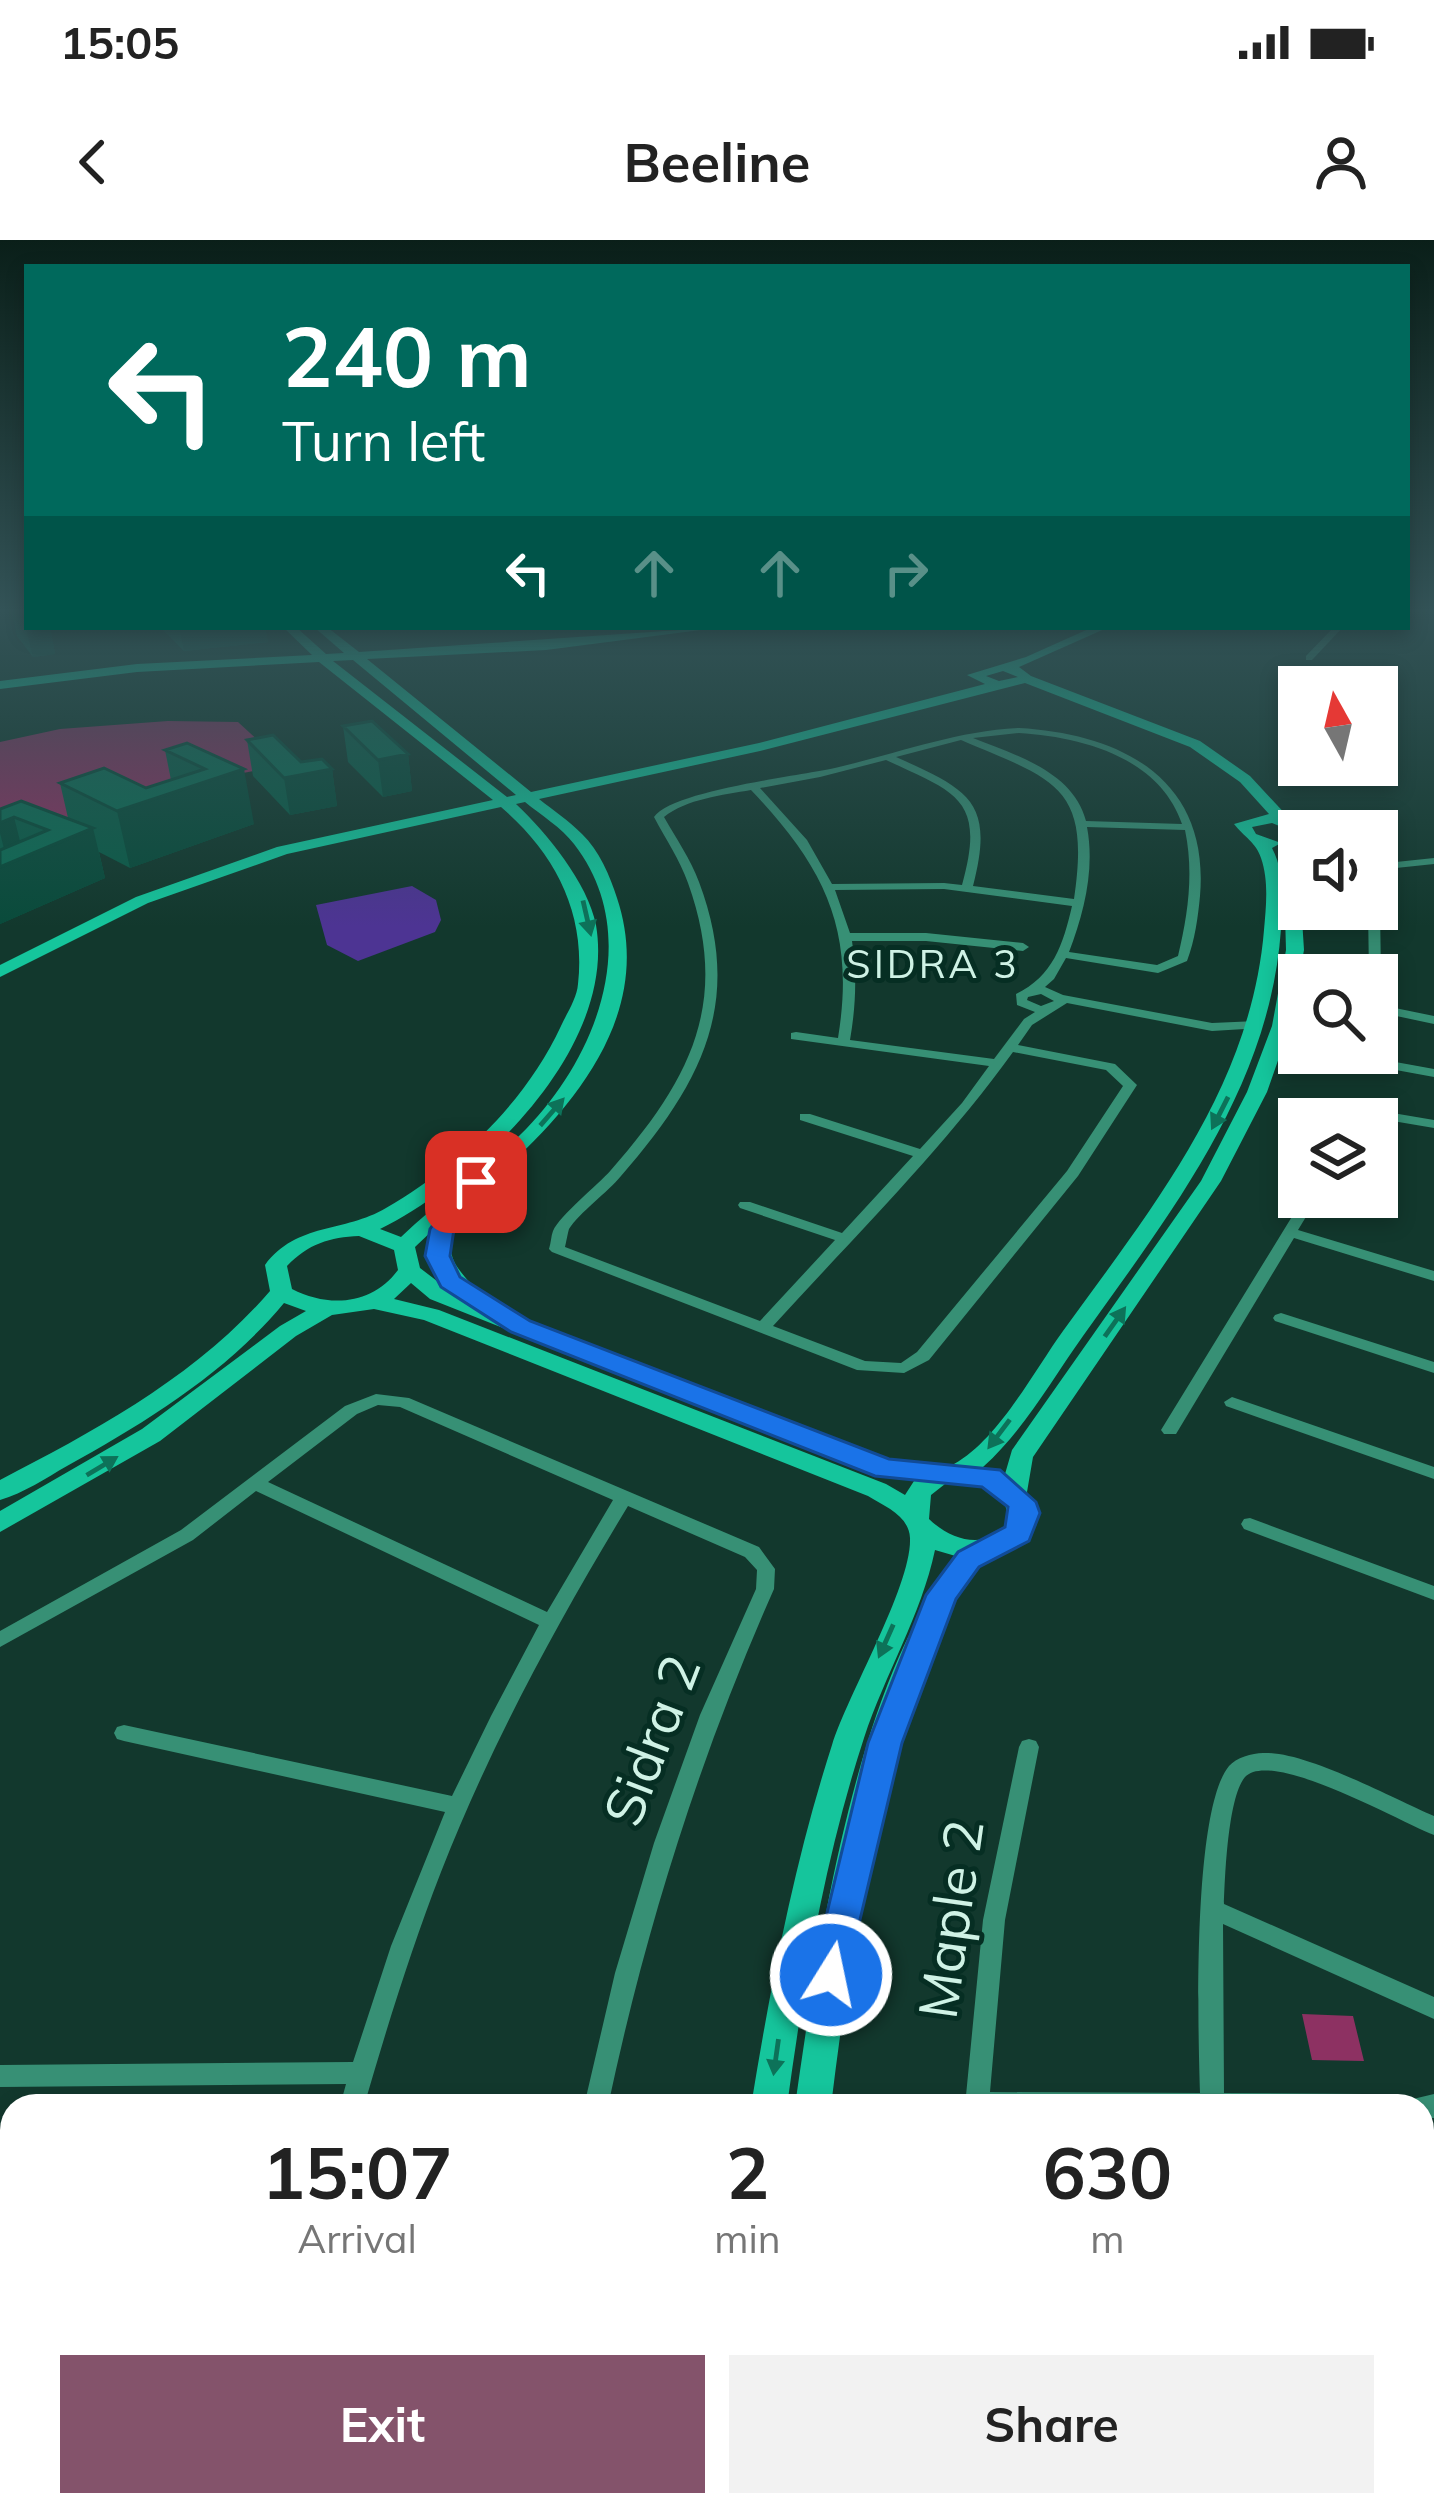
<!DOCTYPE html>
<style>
:root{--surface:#fff;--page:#f2f2f2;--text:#222;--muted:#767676;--accent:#84536b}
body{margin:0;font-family:Mulish,sans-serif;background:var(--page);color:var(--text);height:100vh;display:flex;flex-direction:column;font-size:45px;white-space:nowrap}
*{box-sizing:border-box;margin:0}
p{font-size:39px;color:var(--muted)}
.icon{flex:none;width:66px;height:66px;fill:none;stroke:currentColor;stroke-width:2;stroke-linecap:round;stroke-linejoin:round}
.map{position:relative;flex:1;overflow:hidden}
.details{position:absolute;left:0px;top:1854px;width:1434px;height:423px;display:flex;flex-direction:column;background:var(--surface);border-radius:36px 36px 0 0;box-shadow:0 6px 18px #0003}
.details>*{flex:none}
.guide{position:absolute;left:24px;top:24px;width:1386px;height:366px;border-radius:0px;box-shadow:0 6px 18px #0003;background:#00695c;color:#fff;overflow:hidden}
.needle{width:78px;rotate:352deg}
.fabs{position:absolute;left:1278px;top:426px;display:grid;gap:24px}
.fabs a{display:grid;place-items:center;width:120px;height:120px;border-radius:0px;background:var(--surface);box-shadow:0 6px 18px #0003;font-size:60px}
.pin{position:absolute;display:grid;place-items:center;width:102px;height:102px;color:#fff;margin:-51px;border-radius:24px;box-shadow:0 6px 18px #0006}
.me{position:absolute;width:132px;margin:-66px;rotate:10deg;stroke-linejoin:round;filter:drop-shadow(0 0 9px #0008)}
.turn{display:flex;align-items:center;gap:42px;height:252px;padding:0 60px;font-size:54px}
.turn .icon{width:156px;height:156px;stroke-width:2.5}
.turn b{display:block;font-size:84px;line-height:102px}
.lanes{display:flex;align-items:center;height:114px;padding:0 60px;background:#0003;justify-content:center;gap:60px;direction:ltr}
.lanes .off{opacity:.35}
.eta{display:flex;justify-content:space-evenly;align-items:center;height:204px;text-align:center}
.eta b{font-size:72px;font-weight:700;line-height:84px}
.action{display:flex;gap:24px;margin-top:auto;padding:24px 60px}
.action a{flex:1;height:138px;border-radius:0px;background:var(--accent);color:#fff;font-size:48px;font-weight:700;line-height:138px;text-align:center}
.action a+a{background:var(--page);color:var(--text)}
.status{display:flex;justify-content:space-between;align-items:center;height:84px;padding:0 60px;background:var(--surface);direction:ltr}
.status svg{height:33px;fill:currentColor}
header{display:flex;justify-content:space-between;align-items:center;height:156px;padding:0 60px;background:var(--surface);font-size:54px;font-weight:700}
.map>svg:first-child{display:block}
.green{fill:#8d3162}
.water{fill:#4d3493}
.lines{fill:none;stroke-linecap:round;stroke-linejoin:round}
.street{fill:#379075;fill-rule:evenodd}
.secondary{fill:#15c59c;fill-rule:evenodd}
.wall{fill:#0b5c48}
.shaded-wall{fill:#094b3b}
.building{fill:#0d6b54;stroke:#094b3b;stroke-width:3}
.oneway{fill:#0d7259}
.route{fill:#1a73e8;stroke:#114b97;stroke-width:3}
.labels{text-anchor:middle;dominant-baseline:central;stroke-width:10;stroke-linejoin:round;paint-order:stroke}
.far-neighbourhood-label{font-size:39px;letter-spacing:3px;fill:#cff2e5;stroke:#062e23}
.near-street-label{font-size:54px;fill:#cff2e5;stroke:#062e23}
</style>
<div class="status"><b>15:05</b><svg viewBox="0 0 49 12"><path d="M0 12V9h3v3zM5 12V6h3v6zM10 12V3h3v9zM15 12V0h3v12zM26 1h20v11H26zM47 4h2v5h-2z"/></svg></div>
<header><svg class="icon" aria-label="back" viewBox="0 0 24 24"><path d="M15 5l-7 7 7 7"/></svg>Beeline<svg class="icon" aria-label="person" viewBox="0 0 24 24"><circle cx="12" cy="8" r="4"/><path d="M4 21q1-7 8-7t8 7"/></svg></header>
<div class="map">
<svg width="1434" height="2276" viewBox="0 0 1434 2276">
<rect width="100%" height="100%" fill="#12382d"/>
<!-- green -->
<path class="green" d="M 168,481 L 238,482 L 285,525 L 202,541 L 0,611 L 0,502 L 60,489 Z
M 1302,1774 L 1353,1776 L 1364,1821 L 1312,1820 Z"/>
<!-- water -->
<path class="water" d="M 412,646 L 436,660 L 441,680 L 435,692 L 358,721 L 327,705 L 316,665 Z"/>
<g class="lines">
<!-- street -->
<path class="street" d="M 1334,387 L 1343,387 L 1312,420 L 1306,420 L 1306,416 Z
M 1019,488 C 1122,494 1210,539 1200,656 C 1198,677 1195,700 1187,721 L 1158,733 L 1066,718 L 1054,739 L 1045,747 L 1063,755 L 1212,783 L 1257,781 L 1261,782 L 1261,788 L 1212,791 L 1067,763 L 1032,785 L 1018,805 L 1115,824 L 1137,845 L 1078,936 L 929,1120 L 904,1133 L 857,1130 L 552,1012 L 549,1009 C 551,1003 551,996 553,991 C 560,975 597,946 611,930 C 690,840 731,763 688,643 C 680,620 665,598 654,577 C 673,550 801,536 839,527 C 899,513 956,491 1019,488 ZM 1019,493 C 1082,497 1159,517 1182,584 L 1086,581 C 1073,531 1015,515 973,498 ZM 961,500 C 1055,540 1091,545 1074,659 L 973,646 C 995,561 969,550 896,517 ZM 886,520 C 957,553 986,559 962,645 L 944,643 L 832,644 L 807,600 L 760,548 L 820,537 ZM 751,550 C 824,627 856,689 838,798 L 796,792 L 791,793 L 791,799 L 989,826 L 962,863 L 920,909 L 810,874 L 800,874 L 800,880 L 913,916 L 842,993 L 750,962 L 740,962 L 738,965 L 740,968 L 835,1000 L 760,1081 L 565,1007 C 566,1003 568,992 569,989 C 579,973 608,952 621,936 C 700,845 745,764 699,642 C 691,620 676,598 664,577 C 686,559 723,555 751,550 ZM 1087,587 L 1185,590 C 1194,633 1188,674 1178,716 L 1157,725 L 1069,712 C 1084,673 1095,629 1087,587 ZM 944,649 L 1072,666 C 1063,705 1053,736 1016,754 L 1017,765 L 1035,772 L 1024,779 L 994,819 L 850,800 C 856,765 857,735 852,701 L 926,701 L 1023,711 L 1029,707 L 1023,703 L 926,693 L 850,693 L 835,650 ZM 1041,754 L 1054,761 L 1041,766 L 1027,760 L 1028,757 ZM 1013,812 L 1106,830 L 1123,846 L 1067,931 L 917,1112 L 901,1123 L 865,1121 L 773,1086 C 855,996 944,908 1013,812 Z
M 1434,618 L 1434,624 L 1377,630 L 1377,624 Z
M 1377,666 L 1380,669 L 1381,735 L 1377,738 L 1377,735 L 1369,735 L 1368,669 L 1377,669 Z
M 1377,757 L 1395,768 L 1434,776 L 1434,784 L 1387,774 L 1377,767 Z
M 1299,806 L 1299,813 L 1303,813 L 1272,819 L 1266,815 L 1267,812 Z
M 1319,813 L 1346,813 L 1434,829 L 1434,837 L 1325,817 Z
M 1375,870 L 1434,880 L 1434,888 L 1375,878 L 1343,879 L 1345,876 Z
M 1304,957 L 1318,957 L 1298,990 L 1434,1031 L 1434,1041 L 1294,998 L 1176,1194 L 1164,1194 L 1161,1190 Z
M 1281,1073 L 1434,1122 L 1434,1133 L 1275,1081 L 1273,1078 L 1275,1075 Z
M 376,1154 L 409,1158 L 759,1307 L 775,1329 L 774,1349 C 700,1516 646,1687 608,1866 L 584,1866 L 615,1733 L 654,1603 L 700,1475 L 756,1349 L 757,1330 L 745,1317 L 628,1266 C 557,1383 491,1504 441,1632 C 411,1709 387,1787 364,1866 L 340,1866 L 346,1844 L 0,1847 L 0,1825 L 353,1822 L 391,1706 L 445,1572 L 124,1501 L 117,1499 L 114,1493 L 117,1487 L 124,1485 L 452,1556 L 491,1476 L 539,1385 L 256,1251 L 193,1300 L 0,1407 L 0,1391 L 181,1290 L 345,1166 ZM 378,1165 L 400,1167 L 613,1260 L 547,1372 L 268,1242 L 357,1174 Z
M 1232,1157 L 1434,1227 L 1434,1239 L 1226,1166 L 1224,1162 Z
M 1250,1278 L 1434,1346 L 1434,1360 L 1244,1289 L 1241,1284 L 1244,1279 Z
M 1029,1499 L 1036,1501 L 1039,1507 L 1005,1680 L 990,1852 L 1200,1853 C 1198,1790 1192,1571 1229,1526 C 1236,1518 1252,1513 1263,1513 C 1306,1511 1392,1558 1434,1576 L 1434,1595 C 1402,1583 1271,1508 1245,1537 C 1228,1557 1225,1636 1224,1664 L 1434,1757 L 1434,1779 L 1223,1684 L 1224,1853 L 1364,1854 L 1373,1858 L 1376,1866 L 965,1866 L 983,1680 L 1019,1507 L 1022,1501 Z
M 1434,1854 L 1434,1878 L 1422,1879 L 1422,1866 L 1410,1866 L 1413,1859 Z
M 0,2071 L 12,2071 L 12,2097 L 0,2097 Z
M 1422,2095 L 1434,2095 L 1434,2123 L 1422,2123 Z
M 201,2265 L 229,2265 L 227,2276 L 199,2276 Z
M 295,2265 L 323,2265 L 323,2276 L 295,2276 Z
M 978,2265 L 1006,2265 L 1007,2276 L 979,2276 Z"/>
<!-- secondary -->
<path class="secondary" d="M 283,387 L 296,387 L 326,414 L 344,413 L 314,387 L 327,387 L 359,412 L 724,387 L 546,410 L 367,419 L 531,552 L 759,503 L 985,444 L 967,435 L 1026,417 L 1093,387 L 1109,387 L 1019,427 L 1031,436 L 1200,501 L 1250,536 L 1290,579 L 1313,591 L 1299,594 L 1272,583 L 1252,587 L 1256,594 L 1281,603 L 1272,608 C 1285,633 1283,661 1281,689 C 1270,847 1172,971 1083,1096 C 1051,1141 1024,1190 983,1227 L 1005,1234 L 1012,1210 L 1201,941 L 1247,852 L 1272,786 L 1286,710 L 1283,603 L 1297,600 L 1304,710 L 1290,786 L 1267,852 L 1221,941 L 1033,1217 L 1027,1252 L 1037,1284 C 1019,1314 1008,1304 988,1320 C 977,1328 965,1344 958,1355 C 938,1385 926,1422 915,1455 C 869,1587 848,1728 831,1866 L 795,1866 C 817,1712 856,1435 959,1317 L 935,1310 C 921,1376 885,1434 864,1498 C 825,1617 804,1742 787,1866 L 751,1866 C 771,1744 794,1623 832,1505 C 848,1454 912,1345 910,1298 C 909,1276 886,1267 868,1256 L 424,1080 L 374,1069 L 332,1075 L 296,1096 L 160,1201 L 0,1292 L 0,1271 L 142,1189 L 280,1086 L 306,1071 L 284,1063 C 226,1133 146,1182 67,1226 C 46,1238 24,1253 0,1260 L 0,1240 C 97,1190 198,1135 270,1051 L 265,1025 C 297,982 344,993 386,968 C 459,926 525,863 561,786 C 567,773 577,758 578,744 C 586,673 555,613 501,567 L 287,614 L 148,663 L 0,737 L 0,725 L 136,657 L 277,607 L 493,560 L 319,422 L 137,432 L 0,449 L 0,441 L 137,424 L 312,415 ZM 353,420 L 516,555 L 507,557 L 333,421 ZM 1003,431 L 1018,437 L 999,441 L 986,436 ZM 1025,443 L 1190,507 L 1240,542 L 1269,574 L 1234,584 C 1244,597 1256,602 1261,618 C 1269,641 1266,667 1264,690 C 1251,847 1152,968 1063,1091 C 1034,1131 998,1200 954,1224 C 933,1235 896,1220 874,1215 L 481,1063 L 484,1058 C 454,1024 436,1015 468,970 L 463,965 C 553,891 660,787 617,658 C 610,636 599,610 582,594 C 569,581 553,570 539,559 L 760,511 ZM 525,562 C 541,575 562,588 574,604 C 646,697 595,822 520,895 C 483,932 439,960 401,997 L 380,989 C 480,939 617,808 596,685 C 588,643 546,592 516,564 ZM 434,989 L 429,1018 L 450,1051 L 420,1028 L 415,1007 ZM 359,996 L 394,1010 L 398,1030 C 372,1065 329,1068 292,1049 L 287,1026 C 308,1004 330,997 359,996 ZM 411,1043 L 430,1059 L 860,1229 L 914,1241 L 905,1255 L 886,1244 L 439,1070 L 394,1059 ZM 959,1242 L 984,1245 L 1003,1257 L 1010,1283 C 987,1310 953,1302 929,1279 L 931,1255 L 945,1244 Z
M 729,2265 L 771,2265 L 771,2276 L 729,2276 Z
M 780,2265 L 822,2265 L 823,2276 L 781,2276 Z"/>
</g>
<!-- wall -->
<path class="wall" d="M 11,369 L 27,369 L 27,387 L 50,387 L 55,414 L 33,417 L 17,396 Z
M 160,387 L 265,387 L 268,402 L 184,411 Z
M 343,486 L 408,514 L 412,551 L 383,557 L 348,522 Z
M 247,500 L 301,522 L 332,529 L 337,566 L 290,575 L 253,536 Z
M 187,503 L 254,584 L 130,628 L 99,612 L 105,638 L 0,684 L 0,569 L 68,578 L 60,543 L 146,548 L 171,540 L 165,510 Z"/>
<!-- shaded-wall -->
<path class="shaded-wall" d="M 21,369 L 27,369 L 27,387 L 50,387 L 55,414 L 33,417 Z
M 179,387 L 265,387 L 268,402 L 184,411 Z
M 408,514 L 412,551 L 383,557 L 378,520 Z
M 244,529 L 254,584 L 130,628 L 117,571 Z
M 332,529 L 337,566 L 290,575 L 284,538 Z
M 14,577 L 24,617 L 93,588 L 105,638 L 0,684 L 0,627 L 8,624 L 0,593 L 0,583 Z"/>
<!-- building -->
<path class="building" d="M 372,481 L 408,514 L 378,520 L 343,486 Z
M 273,495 L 301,522 L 322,519 L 332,529 L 284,538 L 247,500 Z
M 187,503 L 244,529 L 117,571 L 60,543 L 104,528 L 146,548 L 205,529 L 165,510 Z
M 21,561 L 93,588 L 0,627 L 0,610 L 48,590 L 14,577 L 0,583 L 0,569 Z"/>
<!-- one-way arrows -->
<defs><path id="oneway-solid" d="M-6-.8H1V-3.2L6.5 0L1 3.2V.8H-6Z" transform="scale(3)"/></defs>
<g class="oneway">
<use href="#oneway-solid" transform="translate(587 678) rotate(77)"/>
<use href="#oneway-solid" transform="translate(552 872) rotate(-49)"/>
<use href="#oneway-solid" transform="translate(1220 873) rotate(117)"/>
<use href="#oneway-solid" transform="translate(1115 1082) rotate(-55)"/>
<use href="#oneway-solid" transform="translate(999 1194) rotate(127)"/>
<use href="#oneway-solid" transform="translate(102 1226) rotate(-31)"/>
<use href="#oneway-solid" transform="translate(886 1401) rotate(114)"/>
<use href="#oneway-solid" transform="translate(776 1817) rotate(98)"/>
</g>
<!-- sky -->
<linearGradient id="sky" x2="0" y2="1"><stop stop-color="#0a1f19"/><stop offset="0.54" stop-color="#335357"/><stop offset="1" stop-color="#335357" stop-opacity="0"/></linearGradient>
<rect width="1434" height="687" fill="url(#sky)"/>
<!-- route -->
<path class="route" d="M 467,937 L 487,942 L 454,989 L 450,1016 L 460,1037 L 530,1081 L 889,1219 L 1000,1230 L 1036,1262 L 1040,1273 L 1029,1301 L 979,1327 L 956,1359 L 902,1503 L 844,1747 L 831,1752 L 818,1747 L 812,1735 L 868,1503 L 926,1355 L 958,1312 L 1005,1287 L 1008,1267 L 982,1247 L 875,1236 L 511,1092 L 441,1047 L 425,1016 L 430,989 Z"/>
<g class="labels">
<!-- far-neighbourhood labels -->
<g class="far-neighbourhood-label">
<text x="933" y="723">SIDRA 3</text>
</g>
<!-- near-street labels -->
<g class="near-street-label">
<text transform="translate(651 1500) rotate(-69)">Sidra 2</text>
<text transform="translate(950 1679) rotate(-82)">Maple 2</text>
</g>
</g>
</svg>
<div class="fabs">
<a><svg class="needle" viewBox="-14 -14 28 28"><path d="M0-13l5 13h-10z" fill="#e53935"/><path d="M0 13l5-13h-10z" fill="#767676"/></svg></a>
<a><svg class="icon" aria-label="sound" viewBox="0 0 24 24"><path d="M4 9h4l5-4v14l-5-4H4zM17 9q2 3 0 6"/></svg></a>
<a><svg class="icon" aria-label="search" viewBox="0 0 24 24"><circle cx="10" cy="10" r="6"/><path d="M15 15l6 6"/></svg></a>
<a><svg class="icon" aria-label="layers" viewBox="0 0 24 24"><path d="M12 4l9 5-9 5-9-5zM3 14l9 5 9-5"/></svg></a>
</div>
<div class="pin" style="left:476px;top:942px;background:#d93025"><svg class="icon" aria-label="arrive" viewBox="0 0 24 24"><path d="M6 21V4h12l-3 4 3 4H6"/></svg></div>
<svg class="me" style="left:831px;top:1735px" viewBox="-20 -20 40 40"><circle r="17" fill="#1a73e8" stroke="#fff" stroke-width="3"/><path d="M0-11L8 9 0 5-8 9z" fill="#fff"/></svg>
<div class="guide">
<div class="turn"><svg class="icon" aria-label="left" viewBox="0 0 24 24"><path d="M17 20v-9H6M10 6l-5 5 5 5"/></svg><div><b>240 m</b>Turn left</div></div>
<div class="lanes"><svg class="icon" aria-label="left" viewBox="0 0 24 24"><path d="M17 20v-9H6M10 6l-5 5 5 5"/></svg><svg class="icon off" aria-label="ahead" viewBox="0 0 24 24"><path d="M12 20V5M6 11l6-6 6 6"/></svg><svg class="icon off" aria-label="ahead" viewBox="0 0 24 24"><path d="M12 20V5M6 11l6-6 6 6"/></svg><svg class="icon off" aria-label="right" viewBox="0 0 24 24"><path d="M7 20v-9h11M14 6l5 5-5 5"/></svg></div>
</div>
<section class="details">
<div class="eta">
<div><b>15:07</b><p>Arrival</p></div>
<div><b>2</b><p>min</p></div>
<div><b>630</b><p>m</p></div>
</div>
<div class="action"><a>Exit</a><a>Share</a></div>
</section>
</div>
